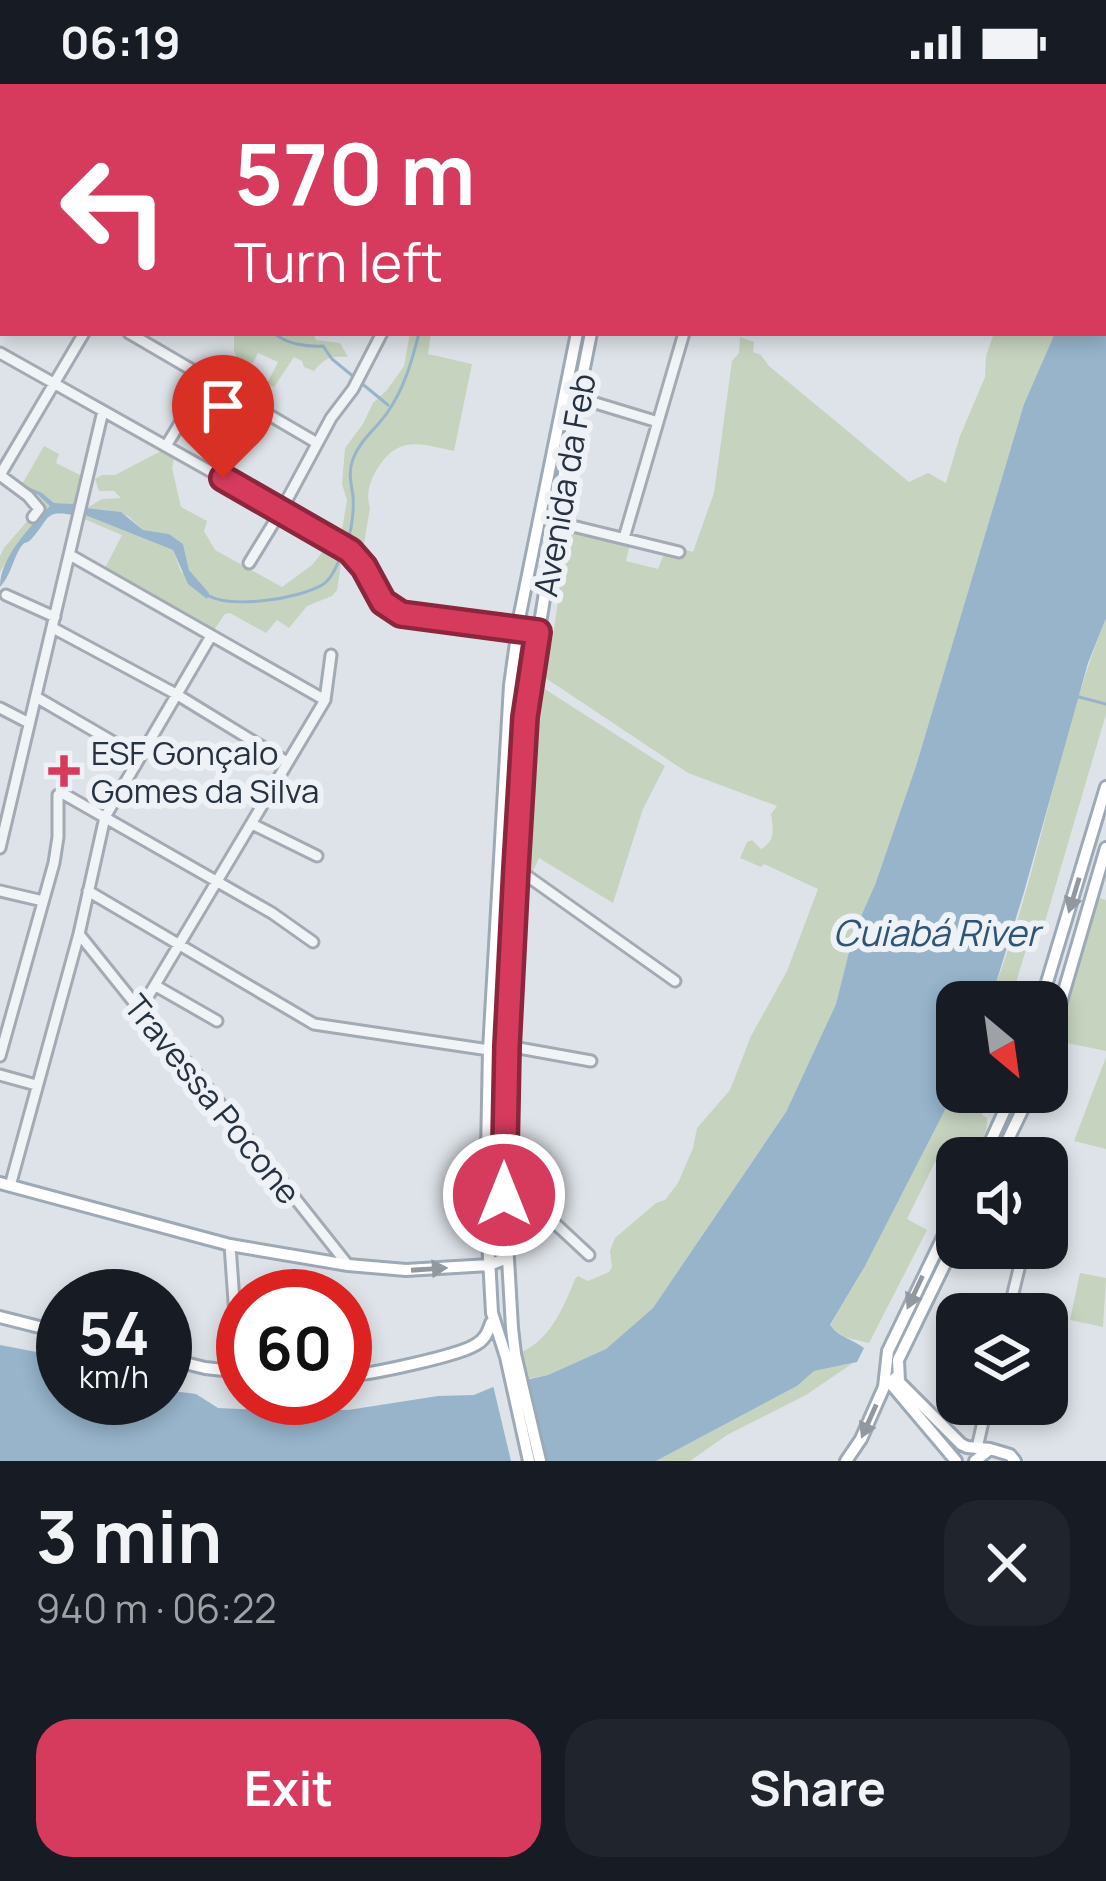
<!DOCTYPE html>
<meta charset="utf-8">
<style>
:root{--surface:#171b24;--page:#20242c;--text:#f1f3f6;--muted:#9ea1a6;--accent:#d63b5e}
body{margin:0;font-family:Manrope,sans-serif;background:var(--page);color:var(--text);height:100vh;display:flex;flex-direction:column;font-size:45px;white-space:nowrap}
*{box-sizing:border-box;margin:0}
p{font-size:39px;color:var(--muted)}
.icon{flex:none;width:66px;height:66px;fill:none;stroke:currentColor;stroke-width:2;stroke-linecap:round;stroke-linejoin:round}
.map{position:relative;height:1377px;overflow:hidden}
.details{display:flex;flex-direction:column;background:var(--surface);flex:1}
.details>*{flex:none}
.guide{position:absolute;left:0px;top:0px;width:1107px;height:252px;box-shadow:0 6px 18px #0003;background:#d63b5e;color:#fff;overflow:hidden}
.needle{width:78px;rotate:151deg}
.fabs{position:absolute;left:936px;top:897px;display:grid;gap:24px}
.fabs a{display:grid;place-items:center;width:132px;height:132px;border-radius:24px;background:var(--surface);box-shadow:0 6px 18px #0003;font-size:60px}
.speed{position:absolute;left:36px;top:1185px;display:flex;gap:24px;font-size:60px;font-weight:700;text-align:center}
.speed>*{display:grid;place-content:center;width:156px;height:156px;border-radius:50%;background:var(--surface);box-shadow:0 6px 18px #0003;line-height:1}
.speed small{font-size:30px;font-weight:400}
.speed .limit{border:18px solid #d22;background:#fff;color:#111}
.pin{position:absolute;display:grid;place-items:center;width:102px;height:102px;color:#fff;margin:-123px -51px;border-radius:50% 50% 50% 0;rotate:-45deg;box-shadow:0 0 12px #0007}
.pin .icon{rotate:45deg}
.me{position:absolute;width:132px;margin:-66px;rotate:0deg;stroke-linejoin:round;filter:drop-shadow(0 0 9px #0008)}
.turn{display:flex;align-items:center;gap:42px;height:252px;padding:0 36px;font-size:54px}
.turn .icon{width:156px;height:156px;stroke-width:2.5}
.turn b{display:block;font-size:84px;line-height:102px}
.round{display:grid;place-items:center;flex:none;width:126px;height:126px;border-radius:36px;background:var(--page)}
.head{display:flex;align-items:center;justify-content:space-between;height:204px;padding:0 36px}
h1{font-size:72px;font-weight:700;line-height:90px}
.primary-button{display:flex;gap:24px;margin-top:auto;padding:24px 36px}
.primary-button a{flex:1;height:138px;border-radius:36px;background:var(--accent);color:#fff;font-size:48px;font-weight:700;line-height:138px;text-align:center}
.primary-button a+a{background:var(--page);color:var(--text)}
.status{display:flex;justify-content:space-between;align-items:center;height:84px;padding:0 60px;background:var(--surface);direction:ltr}
.status svg{height:33px;fill:currentColor}
.map>svg:first-child{display:block}
.green{fill:#c6d3bf}
.water{fill:#97b4cb}
.pier{fill:#dee3e9}
.lines{fill:none;stroke-linecap:round;stroke-linejoin:round}
.stream{stroke:#97b4cb;stroke-width:3}
.minor-casing{stroke:#a3aab3;stroke-width:15}
.major-casing{stroke:#9da9b5;stroke-width:16}
.minor{stroke:#f1f4f7;stroke-width:9}
.major{stroke:#fff;stroke-width:10}
.oneway{fill:#9298a0}
.route-casing{stroke:#8b263d;stroke-width:30}
.route{stroke:#d63b5e;stroke-width:21}
.poi-dot{fill:#d63b5e;stroke:#eef2f6;stroke-width:4.5}
.labels{text-anchor:middle;dominant-baseline:central;stroke-width:12;stroke-linejoin:round;paint-order:stroke}
.street-label{font-size:33px;fill:#263241;stroke:#eef2f6}
.poi-label{font-size:33px;fill:#263241;stroke:#eef2f6;text-anchor:start}
.water-label{font-size:36px;font-style:italic;fill:#2e5477;stroke:#eef2f6}
</style>
<div class="status"><b>06:19</b><svg viewBox="0 0 49 12"><path d="M0 12V9h3v3zM5 12V6h3v6zM10 12V3h3v9zM15 12V0h3v12zM26 1h20v11H26zM47 4h2v5h-2z"/></svg></div>
<div class="map">
<svg width="1106" height="1377" viewBox="0 0 1106 1377">
<rect width="100%" height="100%" fill="#dee3e9"/>
<!-- green -->
<path class="green" d="M 234,249 L 313,249 L 316,256 L 340,259 L 348,273 C 331,272 325,273 314,287 L 304,283 L 302,277 L 294,273 L 274,303 L 267,300 L 278,278 L 258,269 L 253,279 L 237,275 L 234,266 Z
M 410,249 L 431,249 L 428,270 L 472,280 L 454,367 C 419,359 397,351 376,387 C 369,399 366,411 370,424 L 363,465 L 341,451 L 347,416 L 342,400 L 345,364 L 363,340 L 373,319 L 387,306 L 404,282 Z
M 994,249 L 1055,249 L 1024,320 L 916,682 L 875,802 L 854,848 L 836,920 L 786,1028 L 653,1224 L 606,1265 L 548,1291 L 525,1295 L 519,1269 C 549,1258 564,1223 575,1195 L 578,1192 L 588,1197 L 609,1188 L 612,1183 L 610,1167 L 615,1154 L 656,1119 L 665,1116 L 678,1099 L 693,1064 L 697,1044 L 730,1006 L 751,952 L 787,887 L 818,805 L 764,780 L 761,783 L 740,774 L 747,758 L 752,756 L 761,765 C 776,757 773,745 771,730 L 777,722 L 688,689 L 544,593 L 553,552 L 568,446 L 630,460 L 626,477 L 658,485 L 664,470 L 683,474 L 686,466 L 693,468 L 714,409 L 732,277 L 739,269 L 740,253 L 754,258 L 753,268 L 761,271 L 769,282 L 909,398 L 928,389 L 946,399 L 960,352 L 985,293 L 986,272 Z
M 44,362 L 59,370 L 56,379 L 82,392 L 77,420 L 54,419 L 42,409 L 25,406 L 37,411 L 50,421 L 49,425 L 9,473 L 0,488 L 0,472 L 4,464 L 41,421 L 19,402 L 24,397 Z
M 161,367 L 174,375 L 172,384 L 181,423 L 207,437 L 204,447 L 215,466 L 282,503 L 312,481 L 329,460 L 347,468 L 341,480 L 337,506 L 332,512 L 307,522 L 289,544 L 277,536 L 266,549 L 230,529 L 225,530 L 214,546 L 104,486 L 122,451 L 84,435 L 85,431 L 173,466 L 181,488 L 209,509 L 189,486 L 183,460 L 169,450 L 143,446 L 128,432 L 108,426 L 87,424 L 102,415 L 121,414 L 114,407 L 99,407 L 95,395 L 102,391 L 115,391 Z
M 1106,534 L 1106,630 L 1044,841 L 1034,839 L 1015,902 L 1024,905 L 1021,918 L 989,918 C 1039,794 1056,658 1106,534 Z
M 529,558 L 533,563 L 516,661 L 501,943 L 503,969 L 497,1117 L 500,1172 L 498,1173 L 492,1059 L 499,986 L 498,947 L 514,661 L 525,560 Z
M 543,604 L 665,682 L 643,725 L 613,819 L 539,774 L 533,787 L 526,783 L 534,653 Z
M 1096,813 L 1106,816 L 1106,967 L 1057,957 Z
M 1106,973 L 1106,1065 L 1074,1057 Z
M 957,997 L 957,1008 L 985,1008 L 986,1014 L 982,1031 L 987,1034 C 988,1051 981,1060 967,1068 L 945,1058 L 907,1135 L 927,1146 L 869,1259 L 844,1253 L 830,1242 L 865,1182 L 946,1024 Z
M 1080,1189 L 1106,1194 L 1103,1243 L 1070,1236 Z
M 853,1279 L 806,1311 L 727,1351 L 690,1377 L 656,1377 L 797,1302 L 814,1287 Z"/>
<!-- water -->
<path class="water" d="M 1106,119 L 1106,534 L 1088,579 L 1024,808 L 993,909 L 989,918 L 957,918 L 957,997 L 946,1024 L 865,1182 L 830,1241 C 838,1253 854,1256 864,1264 L 857,1278 L 814,1287 L 797,1302 L 656,1377 L 0,1377 L 0,1261 L 63,1273 L 63,1314 L 165,1314 L 165,1306 L 196,1310 L 218,1324 L 260,1326 L 293,1324 L 348,1326 L 438,1312 L 474,1311 L 493,1303 L 548,1291 L 606,1265 L 653,1224 L 786,1028 L 836,920 L 854,848 L 875,801 L 916,682 L 1024,320 L 1055,249 L 1104,249 Z
M 26,402 L 42,409 L 54,419 L 77,420 L 74,431 C 45,426 50,433 34,452 C 24,464 27,453 19,466 C 12,479 10,492 0,503 C 0,473 30,443 50,422 L 38,411 L 25,406 Z
M 87,424 L 121,428 L 143,446 L 169,450 L 183,460 L 189,486 L 209,509 L 207,515 L 188,500 L 173,466 L 85,431 Z"/>
<!-- pier -->
<path class="pier" d="M 524,1289 L 545,1377 L 511,1377 L 492,1297 Z"/>
<g class="lines">
<!-- stream -->
<path class="stream" d="M 374,3 L 374,0
M 274,249 C 286,260 307,263 323,262 L 332,275 L 388,321
M 347,460 C 352,444 354,429 353,412 C 351,399 348,388 353,375 C 360,356 376,345 387,329 C 404,305 412,277 419,249
M 207,511 C 231,525 298,515 322,501 C 333,494 337,480 343,468
M 1079,613 L 1106,620"/>
<defs>
<path id="minor" d="M 145,0 L 150,3
M 792,0 L 802,3
M 1004,0 L 1008,1
M 96,3 L 97,0
M 204,3 L 206,0
M 310,3 L 312,0
M 831,3 L 832,0
M 907,3 L 908,0
M 0,38 L 3,39
M 0,154 L 3,156
M 0,173 L 3,167
M 129,249 L 317,359
M 0,269 L 338,459 C 369,480 372,516 401,530 L 538,549
M 579,314 L 658,338
M 166,362 L 207,295
M 0,391 L 84,249
M 0,391 L 28,412 L 39,425 L 33,433
M 556,438 L 679,468
M 624,454 L 684,249
M 70,471 L 325,616
M 249,479 L 281,427 L 331,334 L 353,305 L 382,249
M 6,511 L 55,533
M 53,544 L 176,610 L 287,678
M 36,613 L 139,673
M 0,624 L 29,639
M 252,740 L 317,772
M 0,764 L 103,327
M 516,784 L 675,897
M 0,807 L 43,817
M 88,807 L 314,940 L 489,966
M 79,850 L 140,926 L 191,983 L 348,1181
M 156,902 L 217,937
M 140,926 L 325,616 L 331,571
M 507,962 L 591,977
M 0,972 L 54,779 L 58,753 L 58,711 L 62,709 L 272,829 L 313,858
M 0,991 L 36,1001
M 503,1088 L 518,1105 L 589,1171
M 10,1102 L 79,850 L 105,733 L 211,552
M 230,1161 L 239,1288
M 1008,1230 L 1024,1164
M 977,1364 L 987,1320"/>
<path id="major" d="M 544,0 L 548,3
M 1047,0 L 1056,3
M 1078,0 L 1087,3
M 635,3 L 636,0
M 654,3 L 655,0
M 1104,9 L 1106,10
M 1104,19 L 1106,20
M 1041,918 L 1106,703
M 1047,965 L 1106,764
M 983,1074 L 1013,1008
M 999,1074 L 1031,1008
M 0,1099 L 230,1161 L 348,1181 L 406,1186 L 489,1181 L 507,1174
M 0,1233 L 63,1249
M 165,1274 L 205,1284 L 243,1288
M 345,1292 C 368,1291 457,1272 475,1261 C 485,1256 488,1248 491,1239
M 886,1294 L 956,1377
M 895,1294 L 961,1360 L 967,1363 L 990,1365
M 899,1297 L 898,1276 L 957,1155
M 529,1377 L 506,1273 L 492,1229 L 486,1119 L 489,966 L 510,601 L 520,530 L 577,249
M 540,1377 L 515,1270 L 512,1244 L 503,1088 L 516,784 L 525,633 L 569,359 L 591,249
M 846,1377 L 861,1355 L 884,1303 L 888,1267 L 957,1124
M 975,1377 L 990,1365 L 1010,1371 L 1015,1377"/>
</defs>
<!-- minor casing -->
<use href="#minor" class="minor-casing"/>
<!-- major casing -->
<use href="#major" class="major-casing"/>
<!-- minor -->
<use href="#minor" class="minor"/>
<!-- major -->
<use href="#major" class="major"/>
</g>
<!-- one-way arrows -->
<defs><path id="oneway-solid" d="M-6-.8H1V-3.2L6.5 0L1 3.2V.8H-6Z" transform="scale(3)"/></defs>
<g class="oneway">
<use href="#oneway-solid" transform="translate(1074 811) rotate(107)"/>
<use href="#oneway-solid" transform="translate(429 1185) rotate(-4)"/>
<use href="#oneway-solid" transform="translate(915 1208) rotate(115)"/>
<use href="#oneway-solid" transform="translate(869 1337) rotate(114)"/>
</g>
<g class="lines">
<defs>
<path id="route" d="M 223,394 L 350,467 L 364,483 L 383,518 L 401,530 L 538,548 L 525,633 L 516,784 L 507,962 L 504,1111"/>
</defs>
<!-- route casing -->
<use href="#route" class="route-casing"/>
<!-- route -->
<use href="#route" class="route"/>
</g>
<!-- markers -->
<path class="poi-dot" d="M58 669h12v12h12v12h-12v12h-12v-12h-12v-12h12z"/>
<g class="labels">
<!-- street labels -->
<g class="street-label">
<text transform="translate(564 401) rotate(-80)">Avenida da Feb</text>
<text transform="translate(213 1015) rotate(51)">Travessa Pocone</text>
</g>
<!-- poi labels -->
<g class="poi-label">
<text x="91" y="668">ESF Gonçalo<tspan x="91" dy="38">Gomes da Silva</tspan></text>
</g>
<!-- water labels -->
<g class="water-label">
<text x="936" y="848">Cuiabá River</text>
</g>
</g>
</svg>
<div class="fabs">
<a><svg class="needle" viewBox="-14 -14 28 28"><path d="M0-13l5 13h-10z" fill="#e53935"/><path d="M0 13l5-13h-10z" fill="#9ea1a6"/></svg></a>
<a><svg class="icon" aria-label="sound" viewBox="0 0 24 24"><path d="M4 9h4l5-4v14l-5-4H4zM17 9q2 3 0 6"/></svg></a>
<a><svg class="icon" aria-label="layers" viewBox="0 0 24 24"><path d="M12 4l9 5-9 5-9-5zM3 14l9 5 9-5"/></svg></a>
</div>
<div class="speed"><div>54<small>km/h</small></div><div class="limit">60</div></div>
<div class="pin" style="left:223px;top:394px;background:#d93025"><svg class="icon" aria-label="arrive" viewBox="0 0 24 24"><path d="M6 21V4h12l-3 4 3 4H6"/></svg></div>
<svg class="me" style="left:504px;top:1111px" viewBox="-20 -20 40 40"><circle r="17" fill="#d63b5e" stroke="#fff" stroke-width="3"/><path d="M0-11L8 9 0 5-8 9z" fill="#fff"/></svg>
<div class="guide">
<div class="turn"><svg class="icon" aria-label="left" viewBox="0 0 24 24"><path d="M17 20v-9H6M10 6l-5 5 5 5"/></svg><div><b>570 m</b>Turn left</div></div>
</div>
</div>
<section class="details">
<div class="head"><div><h1>3 min</h1><p>940 m · 06:22</p></div><a class="round"><svg class="icon" aria-label="close" viewBox="0 0 24 24"><path d="M6 6l12 12M18 6L6 18"/></svg></a></div>
<div class="primary-button"><a>Exit</a><a>Share</a></div>
</section>
